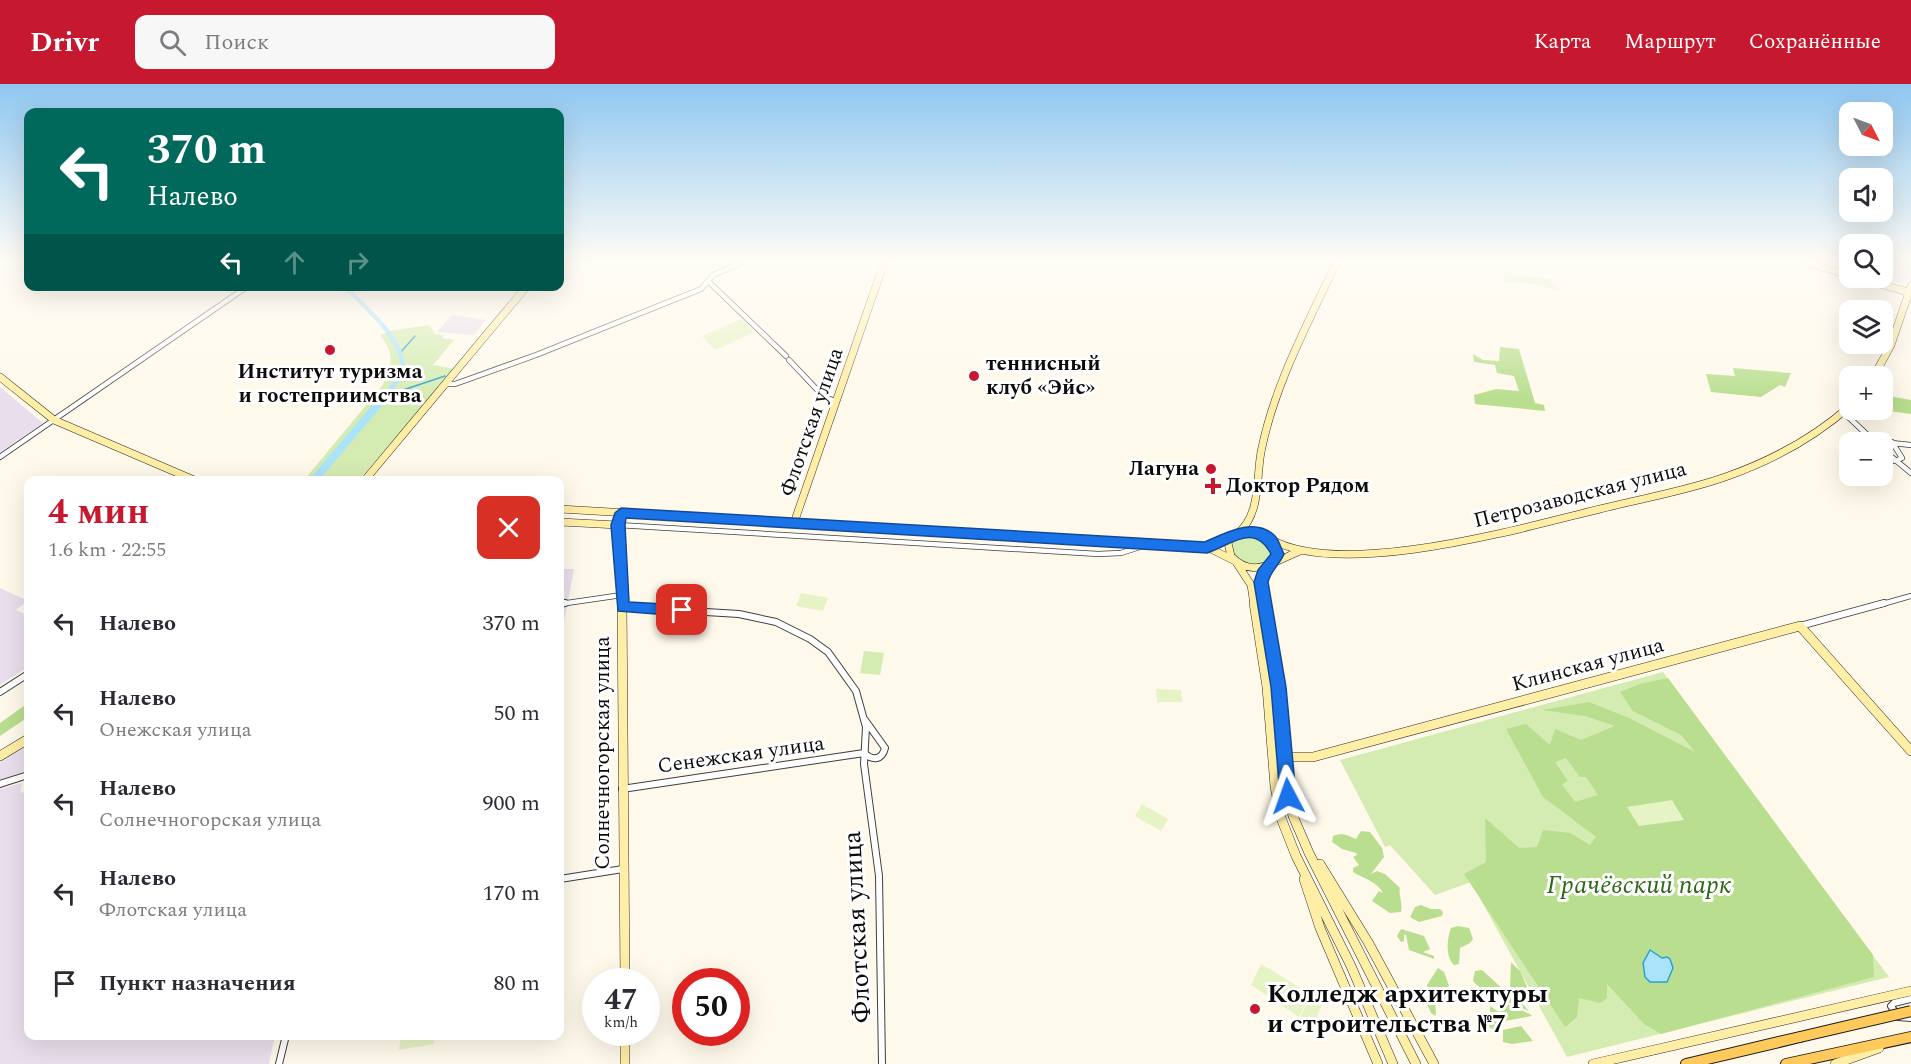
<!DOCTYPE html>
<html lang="ru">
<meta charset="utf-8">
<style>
:root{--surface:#fff;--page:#f7f7f7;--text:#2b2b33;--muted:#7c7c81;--accent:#c6192f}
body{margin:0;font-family:Spectral,serif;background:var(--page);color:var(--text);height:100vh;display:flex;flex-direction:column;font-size:22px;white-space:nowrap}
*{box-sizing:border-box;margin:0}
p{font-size:20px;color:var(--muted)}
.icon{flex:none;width:33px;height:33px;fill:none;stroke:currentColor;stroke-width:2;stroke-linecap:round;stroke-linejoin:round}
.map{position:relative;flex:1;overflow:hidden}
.details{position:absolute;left:24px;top:392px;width:540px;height:564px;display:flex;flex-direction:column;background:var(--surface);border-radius:12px;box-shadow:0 6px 24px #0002}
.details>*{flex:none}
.hud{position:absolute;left:24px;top:24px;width:540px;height:183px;border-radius:12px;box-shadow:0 6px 24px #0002;background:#00695c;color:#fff;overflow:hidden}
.needle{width:39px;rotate:132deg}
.buttons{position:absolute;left:1839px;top:18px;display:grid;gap:12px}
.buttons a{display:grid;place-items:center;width:54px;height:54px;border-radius:12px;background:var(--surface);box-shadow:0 6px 24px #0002;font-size:30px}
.speed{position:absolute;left:582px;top:884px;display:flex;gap:12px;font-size:30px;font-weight:700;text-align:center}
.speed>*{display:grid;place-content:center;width:78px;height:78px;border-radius:50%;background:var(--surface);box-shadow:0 6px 24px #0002;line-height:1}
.speed small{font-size:15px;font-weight:400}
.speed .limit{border:9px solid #d22;background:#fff;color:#111}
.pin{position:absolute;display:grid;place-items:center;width:51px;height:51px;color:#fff;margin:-26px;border-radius:12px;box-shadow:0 3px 9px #0006}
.me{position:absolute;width:66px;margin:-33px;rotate:356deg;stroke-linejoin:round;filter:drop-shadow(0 0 4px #0008)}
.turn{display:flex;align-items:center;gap:21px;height:126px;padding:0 24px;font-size:27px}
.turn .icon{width:78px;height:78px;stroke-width:2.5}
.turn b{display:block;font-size:42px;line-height:51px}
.lanes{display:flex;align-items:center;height:57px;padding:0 24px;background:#0003;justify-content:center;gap:30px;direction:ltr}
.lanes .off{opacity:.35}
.round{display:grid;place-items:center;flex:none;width:63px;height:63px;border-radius:12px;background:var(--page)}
.summary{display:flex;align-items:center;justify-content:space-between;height:102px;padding:0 24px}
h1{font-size:36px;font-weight:700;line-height:45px;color:var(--accent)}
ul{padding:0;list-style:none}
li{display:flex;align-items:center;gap:18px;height:90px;padding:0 24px}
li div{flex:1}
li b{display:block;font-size:22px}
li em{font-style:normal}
header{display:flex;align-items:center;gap:36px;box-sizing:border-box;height:84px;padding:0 30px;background:var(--accent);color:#fff}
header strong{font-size:28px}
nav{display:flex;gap:33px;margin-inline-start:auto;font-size:21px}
.search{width:420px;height:54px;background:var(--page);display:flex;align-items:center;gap:15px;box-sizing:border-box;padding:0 21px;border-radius:12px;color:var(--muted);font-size:22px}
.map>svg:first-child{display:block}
.industrial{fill:#e9dfec}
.green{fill:#d4ecb1}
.forest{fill:#b9de8f;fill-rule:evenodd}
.pitch{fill:#e6f3c4}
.water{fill:#abe3fb;stroke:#2ca0d8;stroke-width:1.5}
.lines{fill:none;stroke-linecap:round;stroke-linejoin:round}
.stream{stroke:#2ca0d8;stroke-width:1.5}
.canal{stroke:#abe3fb;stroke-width:4.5}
.river{stroke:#abe3fb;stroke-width:8}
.street-far1-casing{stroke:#3f3f3f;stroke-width:6}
.street-casing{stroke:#3f3f3f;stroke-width:8}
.secondary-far1-casing{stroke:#2e2e2e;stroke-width:8}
.secondary-casing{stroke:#2e2e2e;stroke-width:10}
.primary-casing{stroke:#1d1d1d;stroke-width:12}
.street-far1{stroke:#fff;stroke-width:4.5}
.street{stroke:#fff;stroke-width:6}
.secondary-far1{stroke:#ffeea6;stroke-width:7}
.secondary{stroke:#ffeea6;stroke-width:9}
.primary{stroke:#ffca5b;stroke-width:10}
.primary-bridge-casing{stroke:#1d1d1d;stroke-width:12;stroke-linecap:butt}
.primary-bridge{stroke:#ffca5b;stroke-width:10}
.route{fill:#1a73e8;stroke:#114b97;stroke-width:1.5}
.poi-dot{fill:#c6192f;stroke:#fff;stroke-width:2}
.labels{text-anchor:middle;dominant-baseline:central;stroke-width:6;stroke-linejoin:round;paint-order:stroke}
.poi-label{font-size:21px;font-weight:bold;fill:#0c0c0c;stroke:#fff;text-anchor:start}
.street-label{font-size:21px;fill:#0c0c0c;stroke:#fff}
.near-park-label{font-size:26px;font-style:italic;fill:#2e6818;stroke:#fff}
.near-street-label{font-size:26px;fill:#0c0c0c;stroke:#fff}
.near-poi-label{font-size:26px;font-weight:bold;fill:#0c0c0c;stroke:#fff;text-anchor:start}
</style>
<header>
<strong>Drivr</strong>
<div class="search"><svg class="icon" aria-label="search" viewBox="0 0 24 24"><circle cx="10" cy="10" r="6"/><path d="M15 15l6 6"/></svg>Поиск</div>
<nav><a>Карта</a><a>Маршрут</a><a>Сохранённые</a></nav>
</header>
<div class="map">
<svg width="1911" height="980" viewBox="0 0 1911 980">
<rect width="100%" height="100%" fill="#fff9eb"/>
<!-- industrial -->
<path class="industrial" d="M 1883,179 L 1911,179 L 1911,188 L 1905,198 L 1899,199 L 1878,194 L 1882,194 Z
M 452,231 L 486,236 L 474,251 L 437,248 Z
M 0,303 L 43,339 L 0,369 Z
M 560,485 L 574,485 L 560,558 Z
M 0,504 L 28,517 L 16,526 L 25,530 L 28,528 L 28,583 L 0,601 Z
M 28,660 L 28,686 L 0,696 L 0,677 Z
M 22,699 L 20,709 L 28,707 L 28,951 L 275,951 L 269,980 L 0,980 L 0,705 Z"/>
<!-- green -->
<path class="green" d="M 1501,186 L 1510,187 L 1511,191 L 1554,195 L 1551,199 L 1559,206 L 1547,204 L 1543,201 L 1505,197 Z
M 429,241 L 435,250 L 444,251 L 442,254 L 454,256 L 433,281 L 455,285 L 359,396 L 304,396 L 382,302 C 393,280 395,271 380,251 L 389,247 Z
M 1242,451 C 1257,452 1265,453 1273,468 L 1270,476 C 1257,487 1243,479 1232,469 L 1233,457 Z
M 864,567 L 884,569 L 880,591 L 860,589 Z
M 1663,588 L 1889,893 L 1567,973 L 1471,798 L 1435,811 L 1390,761 L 1385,763 L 1340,676 Z"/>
<!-- forest -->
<path class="forest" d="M 1500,263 L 1519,265 L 1535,319 L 1544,321 L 1545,327 L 1475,320 L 1474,311 L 1496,305 L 1519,307 L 1514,292 L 1497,289 L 1495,281 L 1474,278 L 1473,270 L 1483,276 L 1499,277 Z
M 1733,284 L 1790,289 L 1791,289 L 1785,303 L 1780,301 L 1761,313 L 1711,308 L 1706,290 L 1735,292 Z
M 1883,311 L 1911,316 L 1911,330 L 1881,326 Z
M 1668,594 L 1873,871 L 1874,893 L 1661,950 L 1644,940 L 1607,900 L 1607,914 L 1600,919 L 1579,914 L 1577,933 L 1565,943 L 1464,790 L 1486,778 L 1485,734 L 1519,764 L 1537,763 L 1543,746 L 1570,749 L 1590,761 L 1596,753 L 1543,713 L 1506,645 L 1526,640 L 1550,661 L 1555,645 L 1581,656 L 1615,642 L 1585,632 L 1542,626 L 1589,618 L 1629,634 L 1695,668 L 1681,651 L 1633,627 L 1620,608 L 1640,600 ZM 1566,674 L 1580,693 L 1586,693 L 1598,711 L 1575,718 L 1562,700 L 1568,697 L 1555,678 Z
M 28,619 L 28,633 L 0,652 L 0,639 Z
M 1361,747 L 1370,748 L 1382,764 L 1384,773 L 1371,790 L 1377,787 L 1385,790 L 1400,804 C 1398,810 1403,817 1401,828 L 1390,829 L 1372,817 L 1379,807 L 1383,809 C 1377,797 1364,795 1353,788 L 1353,784 L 1359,781 L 1353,773 L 1357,771 L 1356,769 L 1342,765 L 1332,758 L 1333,752 C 1344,748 1348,752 1356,755 Z
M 1421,821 L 1431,825 L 1440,825 L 1443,828 L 1442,832 L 1419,838 L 1410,833 L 1415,823 Z
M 1458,842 L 1469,844 L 1473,855 L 1470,859 L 1460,864 L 1459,880 L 1454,881 C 1445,872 1447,855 1451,844 Z
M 1401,845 L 1424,852 L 1430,865 L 1423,868 L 1434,872 L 1434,875 L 1409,866 L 1406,851 L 1404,851 L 1404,857 L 1401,858 L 1397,852 Z
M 1511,878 L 1520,887 L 1528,905 L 1510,904 Z
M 1438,884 L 1444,888 L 1449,902 L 1446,907 L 1454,912 L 1457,920 L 1435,914 L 1436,932 L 1431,929 L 1427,920 L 1429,916 L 1427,901 Z
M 1482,886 L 1505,907 L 1513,909 L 1529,927 L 1505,917 L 1507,911 L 1504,908 C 1491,908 1481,907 1473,897 L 1475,887 Z
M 1502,918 L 1530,930 L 1532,932 L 1505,937 L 1503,943 L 1495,947 L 1489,943 L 1484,930 L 1490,928 L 1490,922 L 1500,929 Z
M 1521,942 L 1533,957 L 1512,960 L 1503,958 L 1503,946 Z"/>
<!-- pitch -->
<path class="pitch" d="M 741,235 L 754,248 L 715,266 L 702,252 Z
M 801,509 L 828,514 L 823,527 L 796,522 Z
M 1156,605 L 1181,606 L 1182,618 L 1157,618 Z
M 1672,716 L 1684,736 L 1639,742 L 1627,723 Z
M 1142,720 L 1168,735 L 1161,747 L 1135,732 Z
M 1261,880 L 1310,910 L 1299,933 L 1251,901 Z
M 1311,911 L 1323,919 L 1313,941 L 1300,933 Z
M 401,951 L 435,951 L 434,960 L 399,966 Z"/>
<!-- water -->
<path class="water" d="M 1650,866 L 1662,874 L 1667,873 L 1670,875 L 1673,884 L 1667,898 L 1650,898 L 1645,893 L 1643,879 Z"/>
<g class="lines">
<!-- stream -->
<path class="stream" d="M 400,269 L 415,252
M 389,308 L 396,309
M 385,312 L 445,292"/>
<!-- canal -->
<path class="canal" d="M 344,202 C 362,220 406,257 402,284 C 400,295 392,304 385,312"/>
<!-- river -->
<path class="river" d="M 314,396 L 385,312"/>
<defs>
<path id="street-far1" d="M 708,197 L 786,272
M 789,276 L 825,314 L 836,317
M 446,300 L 455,300 L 536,271 L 701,205 L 713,191 L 741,179
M 1843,328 L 1875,358
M 1873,357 L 1911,361
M 1892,358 L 1902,374 L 1895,377
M 1882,365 L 1911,389
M 0,373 L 248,202
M 618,441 L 1098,470 L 1121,469 L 1146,461
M 560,520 L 622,511
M 1879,521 L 1911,512"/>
<path id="street" d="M 560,520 L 565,519
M 623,523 L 739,530 L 776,538 L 810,555 L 828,568 L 856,607 L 866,643 L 864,680 L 879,792 L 882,980
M 1800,542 L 1884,519
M 0,608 L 28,590
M 864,669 C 873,677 882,676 885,664 L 865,636
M 0,700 L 28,691
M 622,705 L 864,669
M 560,795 L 623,785
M 1911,915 L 1894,919 L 1891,922 L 1898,933 L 1911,934
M 279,980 L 286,951"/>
<path id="secondary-far1" d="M 1807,179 L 1850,191
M 1858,194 L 1911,209
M 1874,292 L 1891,261 L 1911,202
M 0,293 L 54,336 L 194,396
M 365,396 L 527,202
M 560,425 L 1207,463 L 1233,476
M 621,429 L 618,441 L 622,521
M 560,438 L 618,441
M 794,439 L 884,179
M 1238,449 C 1261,430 1256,395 1261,368 C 1274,301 1308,240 1336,179
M 1241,449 C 1258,447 1272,453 1277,470 L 1274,478
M 1232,452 L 1228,459 L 1231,472 C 1253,496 1274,477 1298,468
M 1270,455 C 1343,496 1521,444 1600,425 C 1643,414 1687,407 1728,392 C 1773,376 1815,353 1850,322
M 1236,478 L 1251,501 L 1254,521
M 1265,521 C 1262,506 1258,494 1269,482"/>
<path id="secondary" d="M 622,519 L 625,897
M 1254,519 L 1267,603 L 1275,702 L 1281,734 L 1296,772 L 1351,882 L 1393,980
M 1264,519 L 1278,603 L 1288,712 L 1293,732 L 1309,769 L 1416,980
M 0,672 L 28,655
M 1273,673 L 1313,673 L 1800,542 L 1911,667
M 1320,780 L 1368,858 L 1434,980
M 1304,795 L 1320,844 L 1378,980
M 625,948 L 625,980
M 1593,980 L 1911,907
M 1835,980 L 1879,964"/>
<path id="primary" d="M 1686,980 L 1800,953
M 1786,980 L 1911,953"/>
</defs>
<!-- street-far1 casing -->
<use href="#street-far1" class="street-far1-casing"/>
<!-- street casing -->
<use href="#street" class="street-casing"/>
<!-- secondary-far1 casing -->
<use href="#secondary-far1" class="secondary-far1-casing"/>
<!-- secondary casing -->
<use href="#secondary" class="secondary-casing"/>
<!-- primary casing -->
<use href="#primary" class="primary-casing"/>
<!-- street-far1 -->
<use href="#street-far1" class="street-far1"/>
<!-- street -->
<use href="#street" class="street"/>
<!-- secondary-far1 -->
<use href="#secondary-far1" class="secondary-far1"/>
<!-- secondary -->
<use href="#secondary" class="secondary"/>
<!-- primary -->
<use href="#primary" class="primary"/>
<defs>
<path id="primary-bridge" d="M 1800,953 L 1911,927"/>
</defs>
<!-- primary-bridge casing -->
<use href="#primary-bridge" class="primary-bridge-casing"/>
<!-- primary-bridge -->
<use href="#primary-bridge" class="primary-bridge"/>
</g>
<!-- sky -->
<linearGradient id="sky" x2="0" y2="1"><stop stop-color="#8fc7f0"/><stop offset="0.56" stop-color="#fffcf6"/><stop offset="1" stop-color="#fffcf6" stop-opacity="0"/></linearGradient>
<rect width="1911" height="317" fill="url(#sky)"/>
<!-- route -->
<path class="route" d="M 621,424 L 1205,458 C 1225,449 1255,432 1275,452 C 1279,456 1281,465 1284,470 C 1280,480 1270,488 1268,498 L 1286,603 L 1296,712 L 1294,717 L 1288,720 L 1282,717 L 1280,712 L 1271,603 L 1254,498 L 1258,486 L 1271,470 C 1254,438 1231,461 1207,469 L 626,434 L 625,441 L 629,518 L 682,521 L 687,522 L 689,526 L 687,530 L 682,532 L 618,527 L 611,441 L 615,429 Z"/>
<!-- markers -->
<g class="poi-dot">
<circle cx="330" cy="266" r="6"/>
<circle cx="974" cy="292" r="6"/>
<circle cx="1211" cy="385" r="6"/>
<path d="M1210 393h6v6h6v6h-6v6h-6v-6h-6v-6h6z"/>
<circle cx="1255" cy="925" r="6"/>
</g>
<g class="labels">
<!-- poi labels -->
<g class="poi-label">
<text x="986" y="280">теннисный<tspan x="986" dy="24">клуб «Эйс»</tspan></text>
<text x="330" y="288" text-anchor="middle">Институт туризма<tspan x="330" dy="24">и гостеприимства</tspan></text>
<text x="1199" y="385" text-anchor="end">Лагуна</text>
<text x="1226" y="402">Доктор Рядом</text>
</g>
<!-- street labels -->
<g class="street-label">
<text transform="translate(812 338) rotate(-71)">Флотская улица</text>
<text transform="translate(1580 411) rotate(-14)">Петрозаводская улица</text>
<text transform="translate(1588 581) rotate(-15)">Клинская улица</text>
<text transform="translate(603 669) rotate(-90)">Солнечногорская улица</text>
<text transform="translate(741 671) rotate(-8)">Сенежская улица</text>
</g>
<!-- near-park labels -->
<g class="near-park-label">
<text x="1639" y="801">Грачёвский парк</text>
</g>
<!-- near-street labels -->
<g class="near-street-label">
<text transform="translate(857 843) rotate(-93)">Флотская улица</text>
</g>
<!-- near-poi labels -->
<g class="near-poi-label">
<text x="1267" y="910">Колледж архитектуры<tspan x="1267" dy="30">и строительства №7</tspan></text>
</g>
</g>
</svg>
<div class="buttons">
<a><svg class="needle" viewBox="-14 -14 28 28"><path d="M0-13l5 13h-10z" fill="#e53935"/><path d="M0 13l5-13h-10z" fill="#7c7c81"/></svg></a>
<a><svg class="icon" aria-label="sound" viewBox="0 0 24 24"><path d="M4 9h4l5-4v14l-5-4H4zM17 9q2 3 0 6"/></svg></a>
<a><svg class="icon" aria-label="search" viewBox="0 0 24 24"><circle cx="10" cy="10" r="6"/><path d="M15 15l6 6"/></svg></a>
<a><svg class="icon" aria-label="layers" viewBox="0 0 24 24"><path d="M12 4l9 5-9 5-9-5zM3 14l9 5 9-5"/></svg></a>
<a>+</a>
<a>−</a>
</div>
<div class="speed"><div>47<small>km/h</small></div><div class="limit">50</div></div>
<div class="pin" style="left:682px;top:526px;background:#d93025"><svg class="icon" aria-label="arrive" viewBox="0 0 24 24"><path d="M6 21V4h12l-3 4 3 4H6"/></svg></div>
<svg class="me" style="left:1288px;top:712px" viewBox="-20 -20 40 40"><path d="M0-17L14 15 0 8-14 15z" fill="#1a73e8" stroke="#fff" stroke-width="4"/></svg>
<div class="hud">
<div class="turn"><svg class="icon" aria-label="left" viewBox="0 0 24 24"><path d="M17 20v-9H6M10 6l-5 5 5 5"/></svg><div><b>370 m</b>Налево</div></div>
<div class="lanes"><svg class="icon" aria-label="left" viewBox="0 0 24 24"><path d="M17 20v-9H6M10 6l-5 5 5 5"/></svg><svg class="icon off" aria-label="ahead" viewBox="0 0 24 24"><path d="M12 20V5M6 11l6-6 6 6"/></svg><svg class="icon off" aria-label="right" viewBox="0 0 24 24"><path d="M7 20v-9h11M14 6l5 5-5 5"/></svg></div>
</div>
<section class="details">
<div class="summary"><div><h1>4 мин</h1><p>1.6 km · 22:55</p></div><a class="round" style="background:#d93025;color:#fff"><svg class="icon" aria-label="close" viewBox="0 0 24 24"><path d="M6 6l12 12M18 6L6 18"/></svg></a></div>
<ul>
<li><svg class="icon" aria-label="left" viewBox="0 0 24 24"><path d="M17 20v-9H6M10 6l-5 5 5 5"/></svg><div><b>Налево</b></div><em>370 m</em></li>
<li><svg class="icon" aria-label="left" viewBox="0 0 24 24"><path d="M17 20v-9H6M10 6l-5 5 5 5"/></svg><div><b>Налево</b><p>Онежская улица</p></div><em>50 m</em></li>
<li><svg class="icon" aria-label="left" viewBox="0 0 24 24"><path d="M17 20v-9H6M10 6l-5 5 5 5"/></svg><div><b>Налево</b><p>Солнечногорская улица</p></div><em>900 m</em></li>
<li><svg class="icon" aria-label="left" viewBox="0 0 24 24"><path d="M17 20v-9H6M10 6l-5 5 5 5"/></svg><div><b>Налево</b><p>Флотская улица</p></div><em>170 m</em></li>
<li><svg class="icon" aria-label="arrive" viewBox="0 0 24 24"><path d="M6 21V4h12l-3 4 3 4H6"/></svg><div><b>Пункт назначения</b></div><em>80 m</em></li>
</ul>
</section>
</div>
